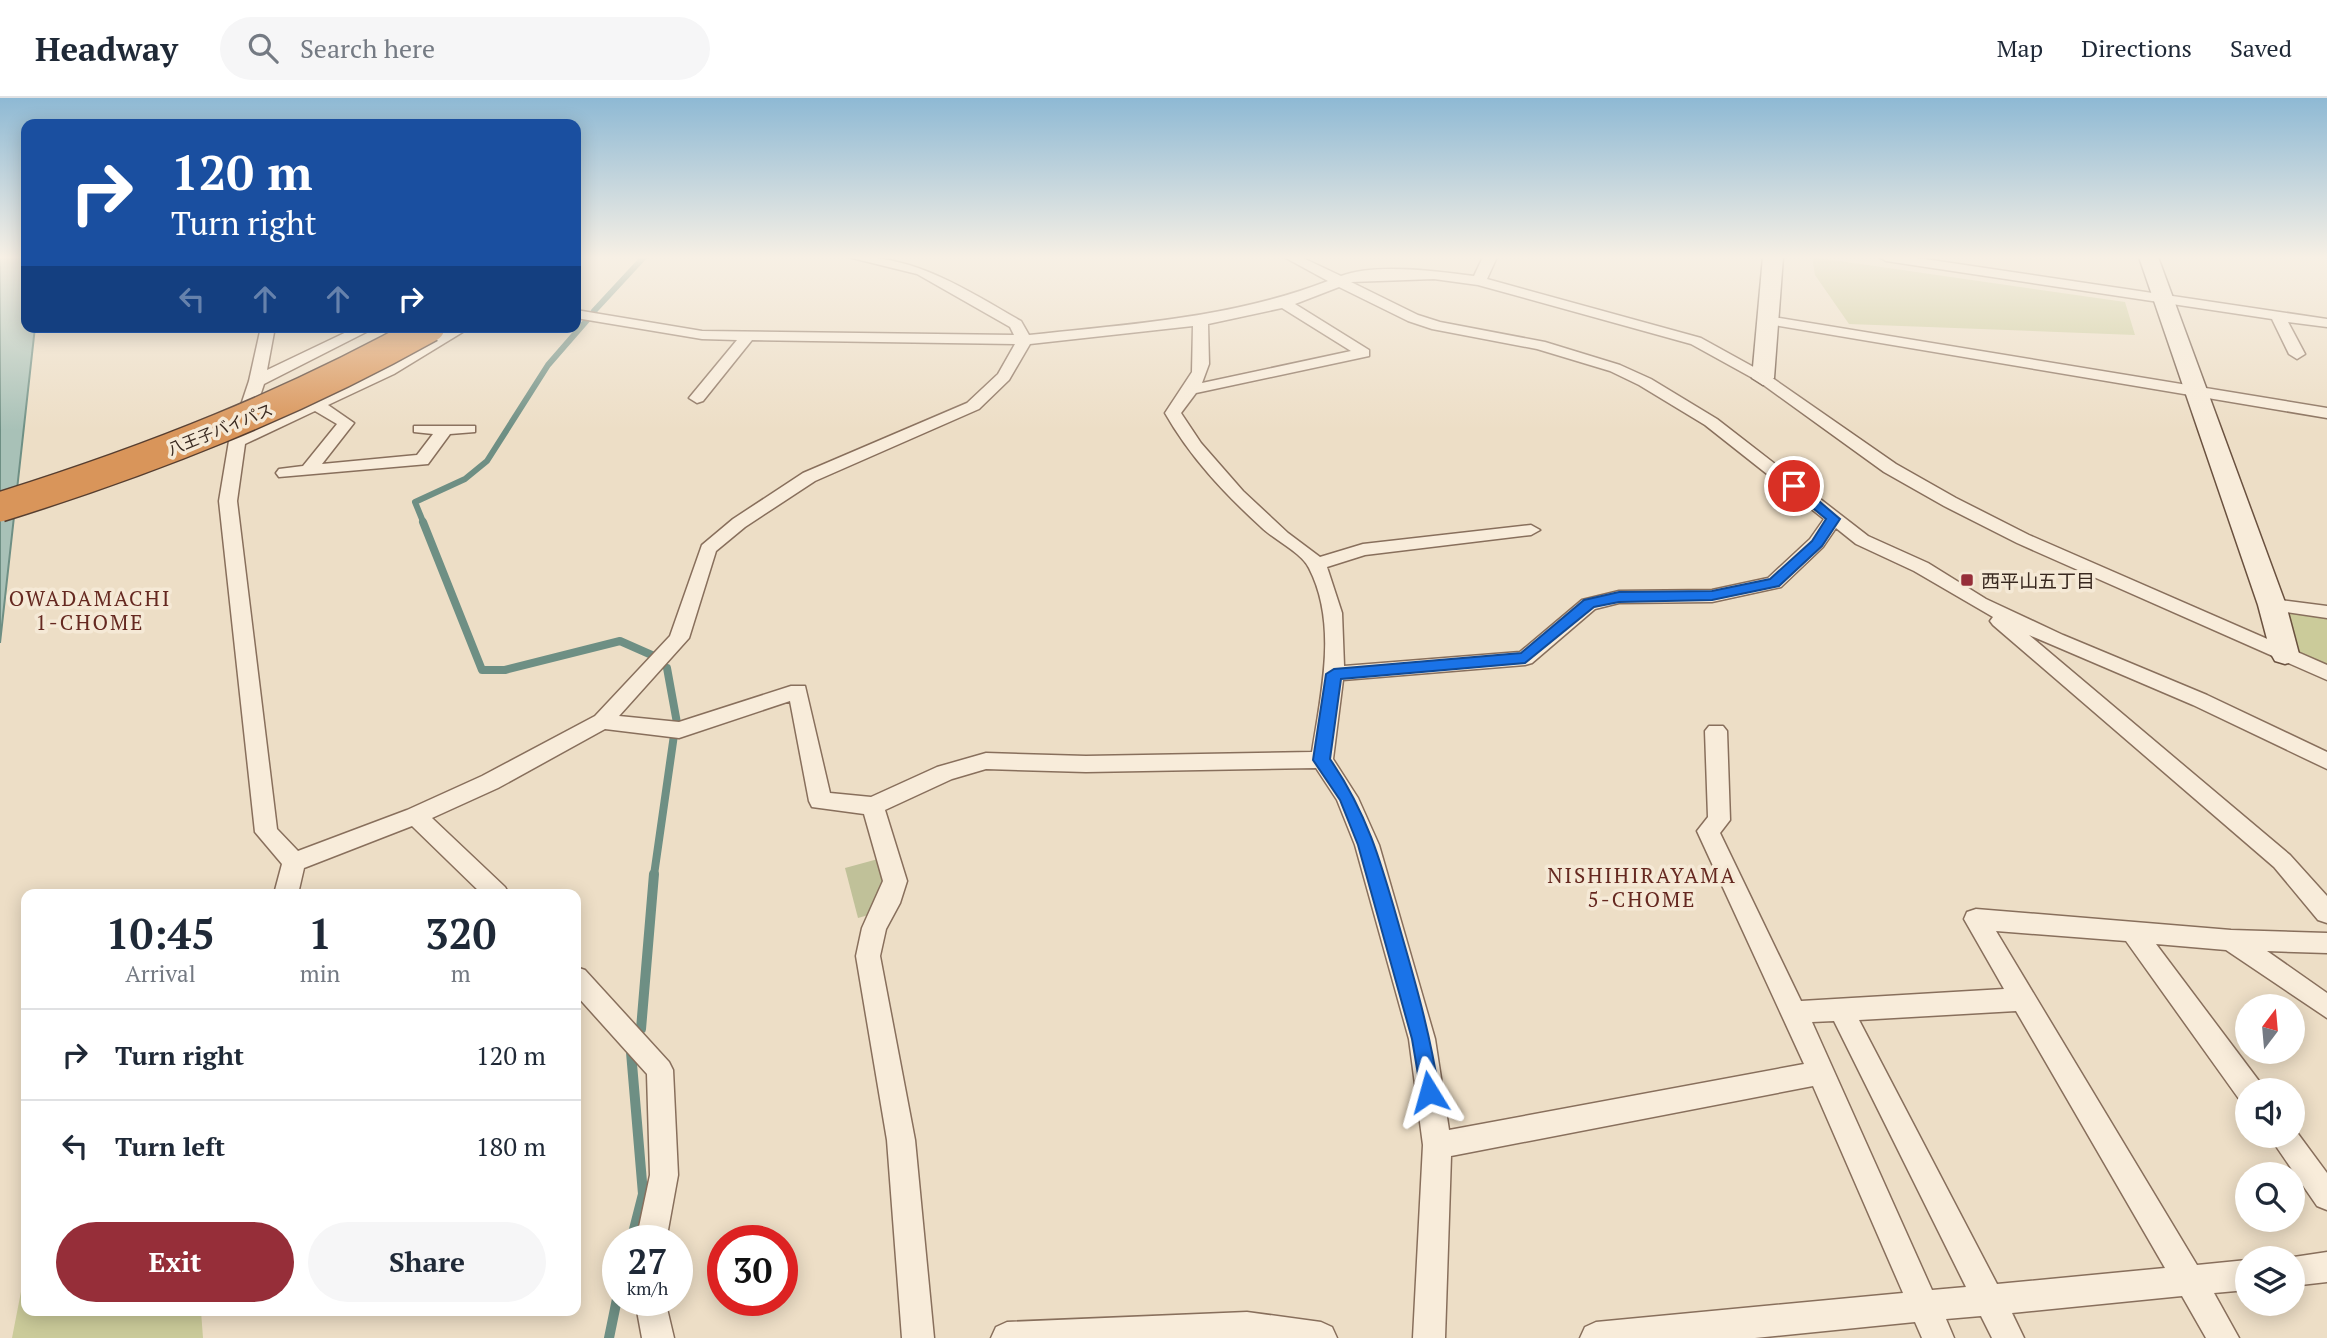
<!DOCTYPE html>
<meta charset="utf-8">
<style>
:root{--surface:#fff;--page:#f6f6f7;--text:#1f2937;--muted:#747a83;--line:#e0e1e3;--accent:#962e39}
body{margin:0;font-family:"PT Serif","Noto Sans JP",serif;background:var(--page);color:var(--text);height:100vh;display:flex;flex-direction:column;font-size:26px;white-space:nowrap}
*{box-sizing:border-box;margin:0}
p{font-size:23px;color:var(--muted)}
.icon{flex:none;width:38px;height:38px;fill:none;stroke:currentColor;stroke-width:2;stroke-linecap:round;stroke-linejoin:round}
.map{position:relative;flex:1;overflow:hidden}
.details{position:absolute;left:21px;top:791px;width:560px;height:427px;display:flex;flex-direction:column;background:var(--surface);border-radius:14px;box-shadow:0 4px 18px #0003}
.details>*{flex:none}
.hud{position:absolute;left:21px;top:21px;width:560px;height:214px;border-radius:14px;box-shadow:0 4px 18px #0003;background:#1a4fa0;color:#fff;overflow:hidden}
.needle{width:46px;rotate:16deg}
.fabs{position:absolute;left:2235px;top:896px;display:grid;gap:14px}
.fabs a{display:grid;place-items:center;width:70px;height:70px;border-radius:50%;background:var(--surface);box-shadow:0 4px 18px #0003;font-size:35px}
.speed{position:absolute;left:602px;top:1127px;display:flex;gap:14px;font-size:35px;font-weight:700;text-align:center}
.speed>*{display:grid;place-content:center;width:91px;height:91px;border-radius:50%;background:var(--surface);box-shadow:0 4px 18px #0003;line-height:1}
.speed small{font-size:18px;font-weight:400}
.speed .limit{border:10px solid #d22;background:#fff;color:#111}
.pin{position:absolute;display:grid;place-items:center;width:60px;height:60px;color:#fff;margin:-30px;border:4px solid #fff;border-radius:50%;box-shadow:0 2px 7px #0007}
.me{position:absolute;width:77px;margin:-38px;rotate:352deg;stroke-linejoin:round;filter:drop-shadow(0 0 5px #0008)}
.turn{display:flex;align-items:center;gap:24px;height:147px;padding:0 35px;font-size:32px}
.turn .icon{width:91px;height:91px;stroke-width:2.5}
.turn b{display:block;font-size:49px;line-height:60px}
.lanes{display:flex;align-items:center;height:66px;padding:0 35px;background:#0003;justify-content:center;gap:35px;direction:ltr}
.lanes .off{opacity:.35}
.eta{display:flex;justify-content:space-evenly;align-items:center;height:119px;text-align:center}
.eta b{font-size:42px;font-weight:600;line-height:49px}
.cta{display:flex;gap:14px;margin-top:auto;padding:14px 35px}
.cta a{flex:1;height:80px;border-radius:42px;background:var(--accent);color:#fff;font-size:28px;font-weight:600;line-height:80px;text-align:center}
.cta a+a{background:var(--page);color:var(--text)}
ul{padding:0;list-style:none}
li{display:flex;align-items:center;gap:21px;height:91px;padding:0 35px;border-top:2px solid var(--line)}
li div{flex:1}
li b{display:block;font-size:26px}
li em{font-style:normal}
header{display:flex;align-items:center;gap:42px;box-sizing:border-box;height:98px;padding:0 35px;background:var(--surface);border-bottom:2px solid var(--line)}
header strong{font-size:33px}
nav{display:flex;gap:38px;margin-inline-start:auto;font-size:24px}
.search{width:490px;height:63px;background:var(--page);display:flex;align-items:center;gap:18px;box-sizing:border-box;padding:0 24px;border-radius:38px;color:var(--muted);font-size:26px}
.map>svg:first-child{display:block}
.green{fill:#cbcb9a}
.cemetery{fill:#c0c199}
.water{fill:#a8c1b7;stroke:#6e8f84;stroke-width:2}
.lines{fill:none;stroke-linecap:round;stroke-linejoin:round}
.stream-far2{stroke:#6e8f84;stroke-width:6}
.stream-far1{stroke:#6e8f84;stroke-width:8}
.stream{stroke:#6e8f84;stroke-width:10}
.street-casing{stroke:#886f5c;stroke-width:3}
.secondary-casing{stroke:#6a513f;stroke-width:3}
.street{fill:#f8ecda;fill-rule:evenodd}
.secondary{fill:#f8ecda;fill-rule:evenodd}
.highway-bridge-casing{stroke:#563e30;stroke-width:32;stroke-linecap:butt}
.highway-bridge{stroke:#d9955a;stroke-width:29}
.route{fill:#1a73e8;stroke:#114b97;stroke-width:2}
.poi-dot{fill:#962e39;stroke:#f5e9d6;stroke-width:2.5}
.labels{text-anchor:middle;dominant-baseline:central;stroke-width:7;stroke-linejoin:round;paint-order:stroke}
.far-street-label{font-size:16px;fill:#392920;stroke:#f5e9d6}
.poi-label{font-size:19px;fill:#392920;stroke:#f5e9d6;text-anchor:start}
.neighbourhood-label{font-size:21px;letter-spacing:2px;fill:#652820;stroke:#f5e9d6}
</style>
<header>
<strong>Headway</strong>
<div class="search"><svg class="icon" aria-label="search" viewBox="0 0 24 24"><circle cx="10" cy="10" r="6"/><path d="M15 15l6 6"/></svg>Search here</div>
<nav><a>Map</a><a>Directions</a><a>Saved</a></nav>
</header>
<div class="map">
<svg width="2327" height="1240" viewBox="0 0 2327 1240">
<rect width="100%" height="100%" fill="#eddec6"/>
<!-- green -->
<path class="green" d="M 1812,159 L 2125,204 L 2135,237 L 1849,226 L 1815,177 Z
M 2272,507 L 2327,514 L 2327,575 L 2285,556 Z
M 26,1168 L 26,1213 L 201,1213 L 203,1240 L 12,1240 Z"/>
<!-- cemetery -->
<path class="cemetery" d="M 878,761 L 886,794 L 879,814 L 858,820 L 845,770 Z"/>
<!-- water -->
<path class="water" d="M 0,159 L 26,159 L 26,229 L 35,229 L 0,545 Z"/>
<g class="lines">
<!-- stream-far2 -->
<path class="stream-far2" d="M 594,213 L 644,159
M 424,426 L 415,404 L 465,381 L 487,363 L 548,267 L 588,221"/>
<!-- stream-far1 -->
<path class="stream-far1" d="M 423,424 L 482,572 L 505,572 L 620,543 L 654,558
M 667,570 L 677,625
M 654,777 L 674,637"/>
<!-- stream -->
<path class="stream" d="M 641,931 L 654,776
M 631,954 L 643,1096 L 631,1143
M 609,1240 L 618,1196"/>
<defs>
<path id="street" d="M 848,159 C 914,156 966,192 1021,223 L 1029,237 C 1131,226 1232,220 1328,183 L 1284,159 L 1301,159 L 1341,178 C 1375,165 1437,173 1474,178 L 1483,159 L 1497,159 L 1487,181 L 1701,240 L 1768,277 L 1896,366 L 1956,400 L 2029,437 L 2327,567 L 2327,582 L 2017,445 L 1944,408 L 1884,374 L 1758,283 L 1691,246 L 1478,187 L 1434,181 L 1351,184 L 1418,217 L 1440,224 L 1545,244 L 1620,267 L 1651,281 L 1717,321 L 1868,438 L 1928,465 L 1986,501 L 2063,537 L 2207,597 L 2327,654 L 2327,671 L 2193,607 L 2029,537 L 2290,757 L 2327,798 L 2327,825 L 2318,822 L 2274,769 L 1993,527 L 1990,523 L 1993,519 L 1914,473 L 1856,446 L 1836,430 L 1823,449 L 1781,489 L 1712,504 L 1619,505 L 1595,511 L 1532,565 L 1525,567 L 1343,582 L 1333,661 L 1358,700 L 1379,747 L 1435,941 L 1449,1032 L 1804,966 L 1697,733 L 1708,719 L 1705,633 L 1709,628 L 1723,628 L 1727,633 L 1730,722 L 1720,735 L 1801,903 L 2004,891 L 1964,821 L 1967,814 L 1976,811 L 2231,832 L 2327,835 L 2327,855 L 2267,853 L 2327,895 L 2327,920 L 2226,852 L 2156,846 L 2259,983 L 2262,992 L 2247,992 L 2247,1004 L 2239,1001 L 2126,843 L 1996,833 L 2197,1167 L 2247,1162 L 2247,1192 L 2214,1195 L 2239,1240 L 2206,1240 L 2182,1198 L 2012,1215 L 2024,1240 L 1992,1240 L 1981,1218 L 1946,1221 L 1954,1240 L 1922,1240 L 1915,1224 L 1755,1240 L 1580,1240 L 1585,1229 L 1596,1224 L 1903,1195 L 1813,988 L 1451,1058 L 1445,1240 L 1413,1240 L 1423,1047 L 1409,941 L 1355,747 L 1337,702 L 1316,670 L 1086,674 L 986,671 L 952,681 L 885,712 L 907,783 L 900,805 L 886,831 L 880,858 L 915,1042 L 934,1240 L 902,1240 L 887,1042 L 856,858 L 862,830 L 883,783 L 864,716 L 812,709 L 809,703 L 790,603 L 679,640 L 605,631 L 498,690 L 432,720 L 505,789 L 509,796 L 482,796 L 412,728 L 304,770 L 298,796 L 274,796 L 282,766 L 255,734 L 219,403 L 229,343 L 249,283 L 261,229 L 275,229 L 267,272 L 357,229 L 376,229 L 264,286 L 249,331 L 384,270 L 453,229 L 471,229 L 394,276 L 328,307 L 354,325 L 322,366 L 417,357 L 433,336 L 414,334 L 414,328 L 475,328 L 475,334 L 450,336 L 428,366 L 279,379 L 276,375 L 279,371 L 303,368 L 337,326 L 315,313 L 245,346 L 237,403 L 277,731 L 298,753 L 407,712 L 482,678 L 595,618 L 670,538 L 702,447 L 733,421 L 803,375 L 967,305 L 998,276 L 1015,246 L 752,242 L 703,303 L 697,305 L 689,300 L 737,242 L 702,241 L 576,220 L 576,212 L 702,233 L 1014,237 L 1010,229 L 917,176 ZM 1339,189 L 1408,223 L 1432,231 L 1537,251 L 1610,273 L 1639,287 L 1705,327 L 1824,421 L 1810,441 L 1768,480 L 1712,492 L 1619,493 L 1582,502 L 1520,554 L 1344,568 L 1342,515 L 1327,469 L 1365,457 L 1531,437 L 1540,432 L 1531,427 L 1363,446 L 1320,459 L 1288,435 L 1243,393 L 1201,345 L 1181,315 L 1196,295 L 1369,258 L 1369,252 L 1295,206 ZM 1282,210 L 1351,253 L 1202,285 L 1209,266 L 1208,226 ZM 1193,228 L 1192,274 L 1165,315 C 1190,359 1224,395 1261,429 C 1274,442 1301,454 1309,470 C 1338,526 1321,596 1312,654 L 1086,658 L 986,655 L 937,669 L 871,699 L 830,695 L 805,588 L 791,588 L 679,624 L 619,618 L 689,540 L 716,453 L 745,429 L 815,383 L 979,311 L 1009,282 L 1030,246 ZM 2016,913 L 2165,1170 L 1997,1186 L 1859,922 ZM 1834,923 L 1966,1189 L 1932,1192 L 1812,924 Z
M 1879,159 L 1911,159 L 2327,221 L 2327,229 L 2288,224 L 2305,256 L 2297,261 L 2289,256 L 2272,221 L 1886,163 Z
M 1767,218 L 2327,310 L 2327,320 L 1762,225 L 1762,219 Z
M 2272,501 L 2327,508 L 2327,520 L 2265,511 L 2262,507 L 2265,503 Z
M 576,869 L 585,872 L 669,964 L 673,972 L 678,1077 L 666,1143 L 636,1143 L 650,1077 L 647,976 L 576,897 Z
M 2293,1029 L 2327,1075 L 2327,1112 L 2317,1108 L 2269,1038 L 2292,1038 Z
M 2327,1154 L 2327,1184 L 2292,1188 L 2292,1160 L 2287,1160 Z
M 635,1202 L 665,1202 L 674,1240 L 642,1240 Z
M 1247,1214 L 1321,1224 L 1332,1229 L 1337,1240 L 991,1240 L 996,1229 L 1007,1224 Z"/>
<path id="secondary" d="M 1763,159 L 1783,159 L 1774,280 L 1763,287 L 1752,280 Z
M 2139,159 L 2158,159 L 2286,507 L 2299,556 L 2295,563 L 2285,566 L 2275,563 L 2271,556 L 2258,507 Z"/>
</defs>
<!-- street casing -->
<use href="#street" class="street-casing"/>
<!-- secondary casing -->
<use href="#secondary" class="secondary-casing"/>
<!-- street -->
<use href="#street" class="street"/>
<!-- secondary -->
<use href="#secondary" class="secondary"/>
<defs>
<path id="highway-bridge" d="M 0,409 C 150,362 293,306 430,229"/>
</defs>
<!-- highway-bridge casing -->
<use href="#highway-bridge" class="highway-bridge-casing"/>
<!-- highway-bridge -->
<use href="#highway-bridge" class="highway-bridge"/>
</g>
<!-- sky -->
<linearGradient id="sky" x2="0" y2="1"><stop stop-color="#8eb9d4"/><stop offset="0.48" stop-color="#f7f0e5"/><stop offset="1" stop-color="#f7f0e5" stop-opacity="0"/></linearGradient>
<rect width="2327" height="332" fill="url(#sky)"/>
<!-- route -->
<path class="route" d="M 1790,386 L 1799,386 L 1840,421 L 1822,448 L 1779,488 L 1712,502 L 1619,504 L 1594,509 L 1525,565 L 1341,581 L 1330,661 C 1370,719 1383,772 1402,838 C 1417,890 1431,940 1439,994 L 1436,1000 L 1429,1003 L 1422,1000 L 1412,941 L 1358,747 L 1340,702 L 1313,662 L 1326,576 L 1334,571 L 1521,555 L 1584,502 L 1619,494 L 1712,493 L 1770,481 L 1812,443 L 1826,421 L 1790,391 Z"/>
<!-- markers -->
<rect class="poi-dot" x="1960" y="475" width="14" height="14" rx="3.5"/>
<g class="labels">
<!-- far-street labels -->
<g class="far-street-label">
<text transform="translate(220 331) rotate(-22)">八王子バイパス</text>
</g>
<!-- poi labels -->
<g class="poi-label">
<text x="1981" y="482">西平山五丁目</text>
</g>
<!-- neighbourhood labels -->
<g class="neighbourhood-label">
<text x="90" y="500">OWADAMACHI<tspan x="90" dy="24">1-CHOME</tspan></text>
<text x="1642" y="777">NISHIHIRAYAMA<tspan x="1642" dy="24">5-CHOME</tspan></text>
</g>
</g>
</svg>
<div class="fabs">
<a><svg class="needle" viewBox="-14 -14 28 28"><path d="M0-13l5 13h-10z" fill="#e53935"/><path d="M0 13l5-13h-10z" fill="#747a83"/></svg></a>
<a><svg class="icon" aria-label="sound" viewBox="0 0 24 24"><path d="M4 9h4l5-4v14l-5-4H4zM17 9q2 3 0 6"/></svg></a>
<a><svg class="icon" aria-label="search" viewBox="0 0 24 24"><circle cx="10" cy="10" r="6"/><path d="M15 15l6 6"/></svg></a>
<a><svg class="icon" aria-label="layers" viewBox="0 0 24 24"><path d="M12 4l9 5-9 5-9-5zM3 14l9 5 9-5"/></svg></a>
</div>
<div class="speed"><div>27<small>km/h</small></div><div class="limit">30</div></div>
<div class="pin" style="left:1794px;top:388px;background:#d93025"><svg class="icon" aria-label="arrive" viewBox="0 0 24 24"><path d="M6 21V4h12l-3 4 3 4H6"/></svg></div>
<svg class="me" style="left:1429px;top:994px" viewBox="-20 -20 40 40"><path d="M0-17L14 15 0 8-14 15z" fill="#1a73e8" stroke="#fff" stroke-width="4"/></svg>
<div class="hud">
<div class="turn"><svg class="icon" aria-label="right" viewBox="0 0 24 24"><path d="M7 20v-9h11M14 6l5 5-5 5"/></svg><div><b>120 m</b>Turn right</div></div>
<div class="lanes"><svg class="icon off" aria-label="left" viewBox="0 0 24 24"><path d="M17 20v-9H6M10 6l-5 5 5 5"/></svg><svg class="icon off" aria-label="ahead" viewBox="0 0 24 24"><path d="M12 20V5M6 11l6-6 6 6"/></svg><svg class="icon off" aria-label="ahead" viewBox="0 0 24 24"><path d="M12 20V5M6 11l6-6 6 6"/></svg><svg class="icon" aria-label="right" viewBox="0 0 24 24"><path d="M7 20v-9h11M14 6l5 5-5 5"/></svg></div>
</div>
<section class="details">
<div class="eta">
<div><b>10:45</b><p>Arrival</p></div>
<div><b>1</b><p>min</p></div>
<div><b>320</b><p>m</p></div>
</div>
<ul>
<li><svg class="icon" aria-label="right" viewBox="0 0 24 24"><path d="M7 20v-9h11M14 6l5 5-5 5"/></svg><div><b>Turn right</b></div><em>120 m</em></li>
<li><svg class="icon" aria-label="left" viewBox="0 0 24 24"><path d="M17 20v-9H6M10 6l-5 5 5 5"/></svg><div><b>Turn left</b></div><em>180 m</em></li>
</ul>
<div class="cta"><a>Exit</a><a>Share</a></div>
</section>
</div>
